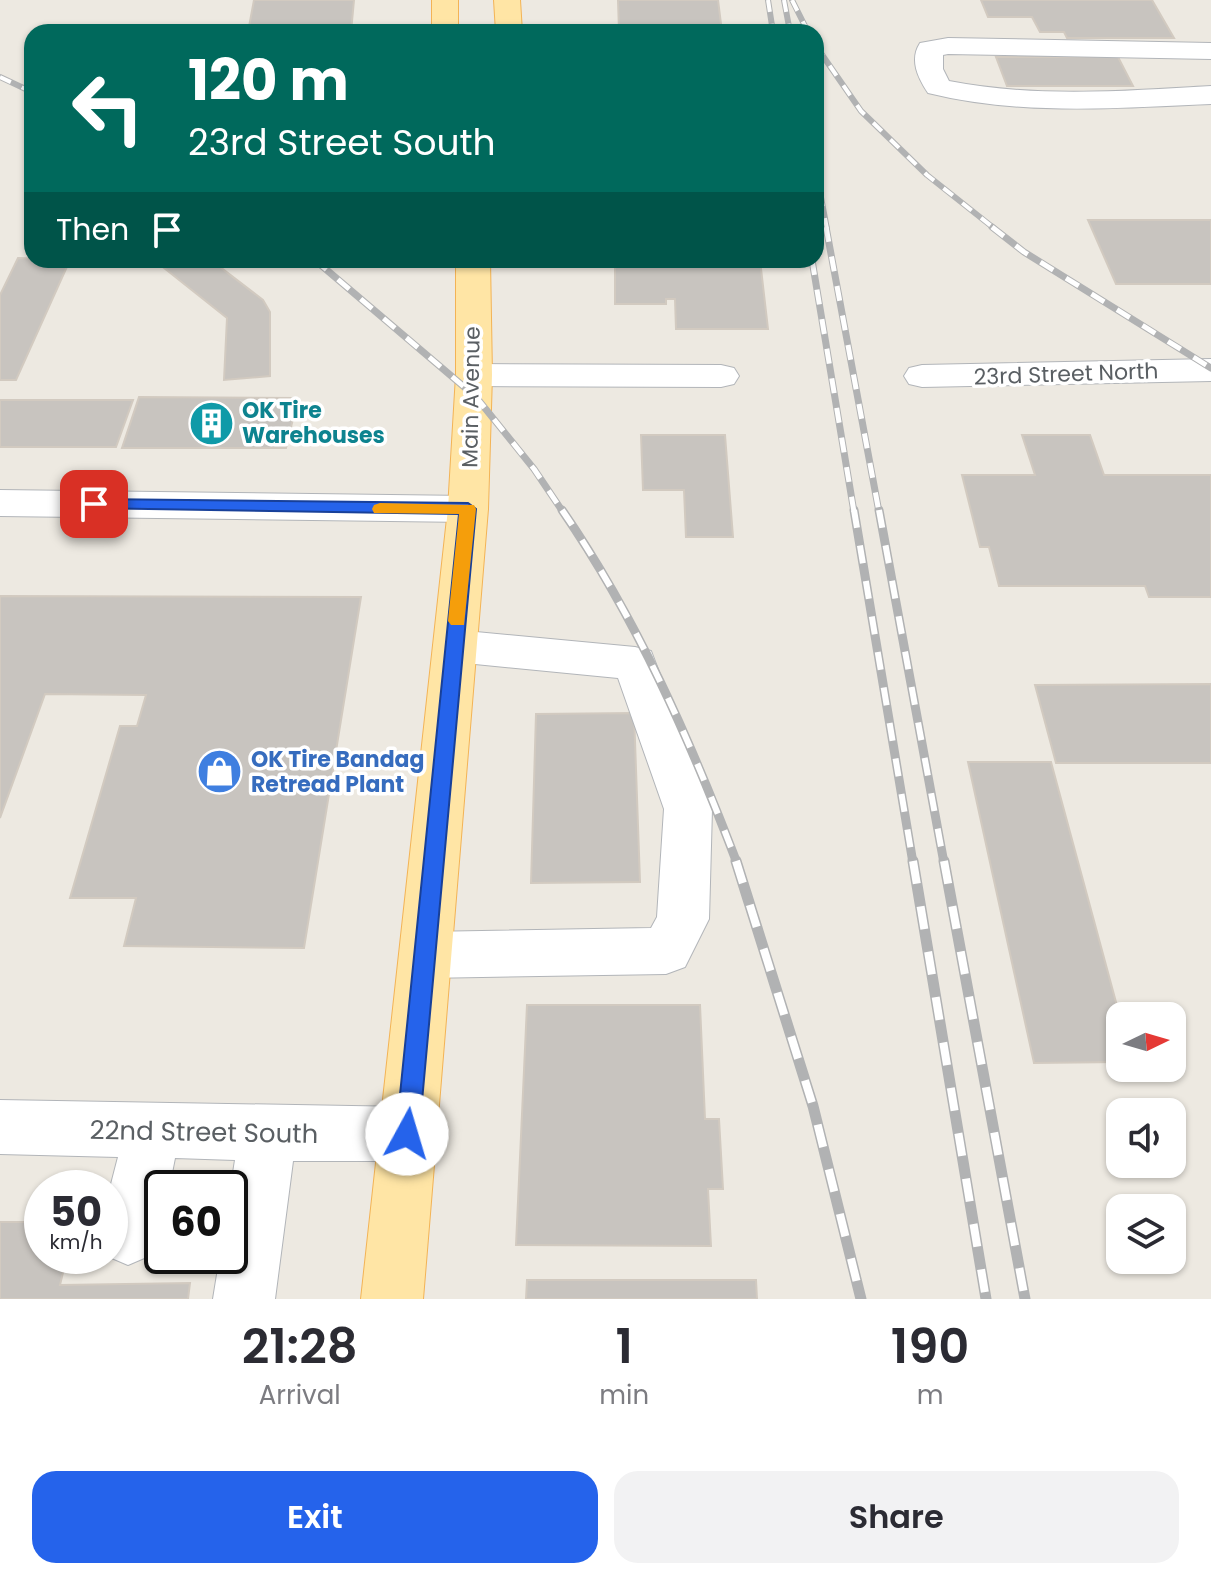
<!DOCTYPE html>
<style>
:root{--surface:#fff;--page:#f2f2f3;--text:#2b2b33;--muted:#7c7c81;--accent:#2563eb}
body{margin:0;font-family:Poppins,sans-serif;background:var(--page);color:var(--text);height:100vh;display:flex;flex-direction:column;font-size:30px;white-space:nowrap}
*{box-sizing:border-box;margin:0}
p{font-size:26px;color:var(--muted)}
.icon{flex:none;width:44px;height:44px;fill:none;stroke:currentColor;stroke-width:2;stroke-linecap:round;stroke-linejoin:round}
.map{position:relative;height:1299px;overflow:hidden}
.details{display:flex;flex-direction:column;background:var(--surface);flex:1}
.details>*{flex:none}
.guide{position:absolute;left:24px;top:24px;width:800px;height:244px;border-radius:24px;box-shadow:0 2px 6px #0004;background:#00695c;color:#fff;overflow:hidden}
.needle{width:52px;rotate:85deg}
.fabs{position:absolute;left:1106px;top:1002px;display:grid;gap:16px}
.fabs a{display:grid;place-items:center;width:80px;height:80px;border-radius:16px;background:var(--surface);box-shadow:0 2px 6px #0004;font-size:40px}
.speed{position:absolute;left:24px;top:1170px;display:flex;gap:16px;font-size:40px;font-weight:700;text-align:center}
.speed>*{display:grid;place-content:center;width:104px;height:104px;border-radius:50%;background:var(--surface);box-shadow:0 2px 6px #0004;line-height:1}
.speed small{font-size:20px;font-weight:400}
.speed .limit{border:4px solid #111;border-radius:12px;background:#fff;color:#111}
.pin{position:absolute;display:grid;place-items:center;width:68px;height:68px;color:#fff;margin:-34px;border-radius:16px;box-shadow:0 4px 12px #0006}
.me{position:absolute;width:88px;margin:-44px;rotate:6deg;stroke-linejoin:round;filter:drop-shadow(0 0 6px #0008)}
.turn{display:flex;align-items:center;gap:28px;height:168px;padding:0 32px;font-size:36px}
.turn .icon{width:104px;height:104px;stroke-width:2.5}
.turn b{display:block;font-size:56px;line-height:68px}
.then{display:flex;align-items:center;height:76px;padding:0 32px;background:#0003;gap:16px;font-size:30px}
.eta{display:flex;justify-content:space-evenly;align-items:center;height:136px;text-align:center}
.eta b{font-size:48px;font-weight:600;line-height:56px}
.primary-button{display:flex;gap:16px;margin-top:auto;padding:16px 32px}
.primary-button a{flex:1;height:92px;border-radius:24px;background:var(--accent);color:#fff;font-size:32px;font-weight:600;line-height:92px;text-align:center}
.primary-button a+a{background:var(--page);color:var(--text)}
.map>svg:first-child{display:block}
.building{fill:#c8c4bf;stroke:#d2cac0;stroke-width:2}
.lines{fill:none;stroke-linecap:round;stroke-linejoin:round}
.minor-casing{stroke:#b2b5b9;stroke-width:2}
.major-casing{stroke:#f3b355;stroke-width:2}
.minor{fill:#fff;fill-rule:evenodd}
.major{fill:#ffe5a5;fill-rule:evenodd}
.rail-far3-casing{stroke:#b1b2b3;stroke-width:6}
.rail-far2-casing{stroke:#b1b2b3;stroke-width:7}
.rail-far1-casing{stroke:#b1b2b3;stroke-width:9}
.rail-casing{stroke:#b1b2b3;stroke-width:11}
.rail-far3{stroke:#fff;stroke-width:4;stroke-dasharray:12;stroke-linecap:butt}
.rail-far2{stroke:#fff;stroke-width:5;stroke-dasharray:15;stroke-linecap:butt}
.rail-far1{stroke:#fff;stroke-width:6;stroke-dasharray:18;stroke-linecap:butt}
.rail{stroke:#fff;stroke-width:8;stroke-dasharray:23;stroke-linecap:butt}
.route{fill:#2563eb;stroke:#184099;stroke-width:2}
.slow{fill:#f59e0b}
.labels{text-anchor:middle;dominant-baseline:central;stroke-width:7;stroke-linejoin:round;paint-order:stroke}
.street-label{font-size:22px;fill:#5a5f63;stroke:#fff}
.culture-label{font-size:22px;font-weight:bold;fill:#0d838f;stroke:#fff;text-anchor:start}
.shop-label{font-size:22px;font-weight:bold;fill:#366cbe;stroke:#fff;text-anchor:start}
.near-street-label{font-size:26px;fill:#5a5f63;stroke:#fff}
</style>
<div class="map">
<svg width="1211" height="1299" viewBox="0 0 1211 1299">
<rect width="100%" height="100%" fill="#ede9e1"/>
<!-- building -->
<path class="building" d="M 254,0 L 354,0 L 351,32 L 248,32 Z
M 618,0 L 718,0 L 722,32 L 619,31 Z
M 981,0 L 1152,0 L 1174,38 L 1067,38 L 1064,32 L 1040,32 L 1032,17 L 988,17 Z
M 996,57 L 1118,57 L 1133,86 L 1007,86 Z
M 1088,220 L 1211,220 L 1211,284 L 1116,284 Z
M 18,258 L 70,260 L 16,380 L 0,380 L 0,295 Z
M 154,260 L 211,260 L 263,300 L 270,312 L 270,376 L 224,380 L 227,318 Z
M 615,260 L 760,260 L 768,329 L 676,329 L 675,299 L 666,299 L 666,304 L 615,304 Z
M 139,397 L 298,398 L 286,448 L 122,448 Z
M 0,400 L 133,400 L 116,447 L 0,447 Z
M 641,435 L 725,435 L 733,537 L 686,537 L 684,490 L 643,490 Z
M 1022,435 L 1090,435 L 1104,475 L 1211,475 L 1211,597 L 1149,597 L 1145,586 L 999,586 L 989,547 L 980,547 L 962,475 L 1035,475 Z
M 0,596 L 361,597 L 304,948 L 124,946 L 136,898 L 70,898 L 120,726 L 137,726 L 146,695 L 45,694 L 0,818 Z
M 1211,684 L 1211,763 L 1056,763 L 1035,685 Z
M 634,713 L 640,882 L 531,883 L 536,714 Z
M 968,762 L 1051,762 L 1120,1017 L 1120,1062 L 1034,1063 Z
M 527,1005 L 700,1005 L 705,1119 L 719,1119 L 723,1189 L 708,1189 L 711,1246 L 516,1245 Z
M 0,1222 L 42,1222 L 42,1256 L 67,1256 L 60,1285 L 190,1283 L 188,1299 L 0,1299 Z
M 527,1280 L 756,1280 L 757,1299 L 526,1299 Z"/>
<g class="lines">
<defs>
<path id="minor" d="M 948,38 L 1211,43 L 1211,59 L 948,54 L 943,55 L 943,69 L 949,81 C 1036,98 1123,91 1211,86 L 1211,104 C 1116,108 1021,116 928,93 C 918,78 909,60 920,43 Z
M 1211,359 L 1211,381 L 922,387 L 909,384 L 904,376 L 909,368 L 922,365 Z
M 474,364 L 721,365 L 734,368 L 739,376 L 734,384 L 721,387 L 474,386 L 461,383 L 456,375 L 461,367 Z
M 0,490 L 468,496 L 482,500 L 488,509 L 482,518 L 468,522 L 0,516 Z
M 455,630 L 635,647 L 651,651 L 712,809 L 709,919 L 685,967 L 666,974 L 425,978 L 406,971 L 399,955 L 406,939 L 425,932 L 651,928 L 657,917 L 664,809 L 618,678 L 455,662 L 439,657 L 433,646 L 439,635 Z
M 0,1100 L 407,1107 L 427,1115 L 436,1134 L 427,1153 L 407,1161 L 293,1161 L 275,1299 L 213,1299 L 220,1256 L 230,1256 L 230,1192 L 235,1160 L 175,1158 L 169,1188 L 162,1188 L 162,1218 L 149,1256 L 128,1265 L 107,1256 L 110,1256 L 110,1188 L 118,1157 L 0,1154 Z"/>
<path id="major" d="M 432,0 L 458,0 L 458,32 L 432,32 Z
M 494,0 L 520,0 L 522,32 L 496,32 Z
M 456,260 L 490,260 L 492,375 L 488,509 L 423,1299 L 361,1299 L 448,509 L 456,375 Z"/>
</defs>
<!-- minor casing -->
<use href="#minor" class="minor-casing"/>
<!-- major casing -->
<use href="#major" class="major-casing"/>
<!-- minor -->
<use href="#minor" class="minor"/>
<!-- major -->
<use href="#major" class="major"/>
<defs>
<path id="rail-far3" d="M 768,0 L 773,32
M 784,0 L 790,32
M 792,0 L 808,32
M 816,46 L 861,111 L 927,175 L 995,229
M 0,77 L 32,92
M 816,171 L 827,229"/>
<path id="rail-far2" d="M 826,227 L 879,512
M 992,227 L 1024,252 L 1211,368
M 315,260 L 476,397 L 534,469 L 563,512
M 812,260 L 854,512"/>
<path id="rail-far1" d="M 562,510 C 637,619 690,740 737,863
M 854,510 L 913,863
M 879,510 L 944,863"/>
<path id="rail" d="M 736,861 L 813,1106 L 861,1299
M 913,861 L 986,1299
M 944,861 L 1025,1299"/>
</defs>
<!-- rail-far3 casing -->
<use href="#rail-far3" class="rail-far3-casing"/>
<!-- rail-far2 casing -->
<use href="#rail-far2" class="rail-far2-casing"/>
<!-- rail-far1 casing -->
<use href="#rail-far1" class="rail-far1-casing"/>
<!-- rail casing -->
<use href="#rail" class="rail-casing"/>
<!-- rail-far3 -->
<use href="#rail-far3" class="rail-far3"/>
<!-- rail-far2 -->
<use href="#rail-far2" class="rail-far2"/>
<!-- rail-far1 -->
<use href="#rail-far1" class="rail-far1"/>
<!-- rail -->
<use href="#rail" class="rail"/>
</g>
<!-- route -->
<path class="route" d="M 94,499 L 468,503 L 476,509 L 419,1134 L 416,1142 L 407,1145 L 399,1142 L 396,1134 L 459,514 L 88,508 L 86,504 L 88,501 Z"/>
<!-- slow -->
<path class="slow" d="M 380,503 L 474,505 L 476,509 L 464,625 L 451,625 L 448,621 L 459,514 L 374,513 L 372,509 L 374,505 Z"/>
<!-- icons -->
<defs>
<symbol id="building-disc" viewBox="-11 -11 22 22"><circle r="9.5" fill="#0f9aa8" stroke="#fff"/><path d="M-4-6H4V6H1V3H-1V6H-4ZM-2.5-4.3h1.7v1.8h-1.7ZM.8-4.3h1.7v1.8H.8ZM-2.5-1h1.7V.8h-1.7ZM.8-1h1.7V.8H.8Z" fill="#fff"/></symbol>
<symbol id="shop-disc" viewBox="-11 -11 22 22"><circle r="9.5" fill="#3f7fe0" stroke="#fff"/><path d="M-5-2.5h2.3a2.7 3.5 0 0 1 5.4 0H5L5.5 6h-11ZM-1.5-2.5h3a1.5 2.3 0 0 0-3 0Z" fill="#fff"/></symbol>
</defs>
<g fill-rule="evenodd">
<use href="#building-disc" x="186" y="398" width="51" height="51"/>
<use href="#shop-disc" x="194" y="746" width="51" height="51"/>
</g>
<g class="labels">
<!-- street labels -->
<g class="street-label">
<text transform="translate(1066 374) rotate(-2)">23rd Street North</text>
<text transform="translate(471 397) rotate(-89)">Main Avenue</text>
</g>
<!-- culture labels -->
<g class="culture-label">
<text x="242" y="410">OK Tire<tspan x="242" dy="25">Warehouses</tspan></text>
</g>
<!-- shop labels -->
<g class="shop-label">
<text x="251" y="759">OK Tire Bandag<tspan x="251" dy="25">Retread Plant</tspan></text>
</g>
<!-- near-street labels -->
<g class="near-street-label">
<text transform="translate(204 1132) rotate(1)">22nd Street South</text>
</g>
</g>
</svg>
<div class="fabs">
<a><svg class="needle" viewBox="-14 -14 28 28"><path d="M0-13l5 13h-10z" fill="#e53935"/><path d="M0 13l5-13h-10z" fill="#7c7c81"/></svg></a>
<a><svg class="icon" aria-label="sound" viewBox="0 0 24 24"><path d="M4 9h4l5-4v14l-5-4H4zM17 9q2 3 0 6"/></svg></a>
<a><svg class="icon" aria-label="layers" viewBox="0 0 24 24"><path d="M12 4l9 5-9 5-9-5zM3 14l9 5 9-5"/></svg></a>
</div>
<div class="speed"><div>50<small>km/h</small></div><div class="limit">60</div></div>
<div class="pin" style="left:94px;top:504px;background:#d93025"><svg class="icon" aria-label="arrive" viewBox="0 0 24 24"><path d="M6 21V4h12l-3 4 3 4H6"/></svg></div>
<svg class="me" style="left:407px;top:1134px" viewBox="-20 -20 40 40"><circle r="19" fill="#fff"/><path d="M0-13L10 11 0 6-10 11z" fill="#2563eb"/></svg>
<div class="guide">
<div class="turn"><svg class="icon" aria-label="left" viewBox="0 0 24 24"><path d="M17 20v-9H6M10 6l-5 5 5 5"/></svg><div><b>120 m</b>23rd Street South</div></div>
<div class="then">Then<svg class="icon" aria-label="arrive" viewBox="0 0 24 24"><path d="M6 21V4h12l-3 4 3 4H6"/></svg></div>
</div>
</div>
<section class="details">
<div class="eta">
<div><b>21:28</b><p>Arrival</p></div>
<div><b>1</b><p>min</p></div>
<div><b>190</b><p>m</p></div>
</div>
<div class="primary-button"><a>Exit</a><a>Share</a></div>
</section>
